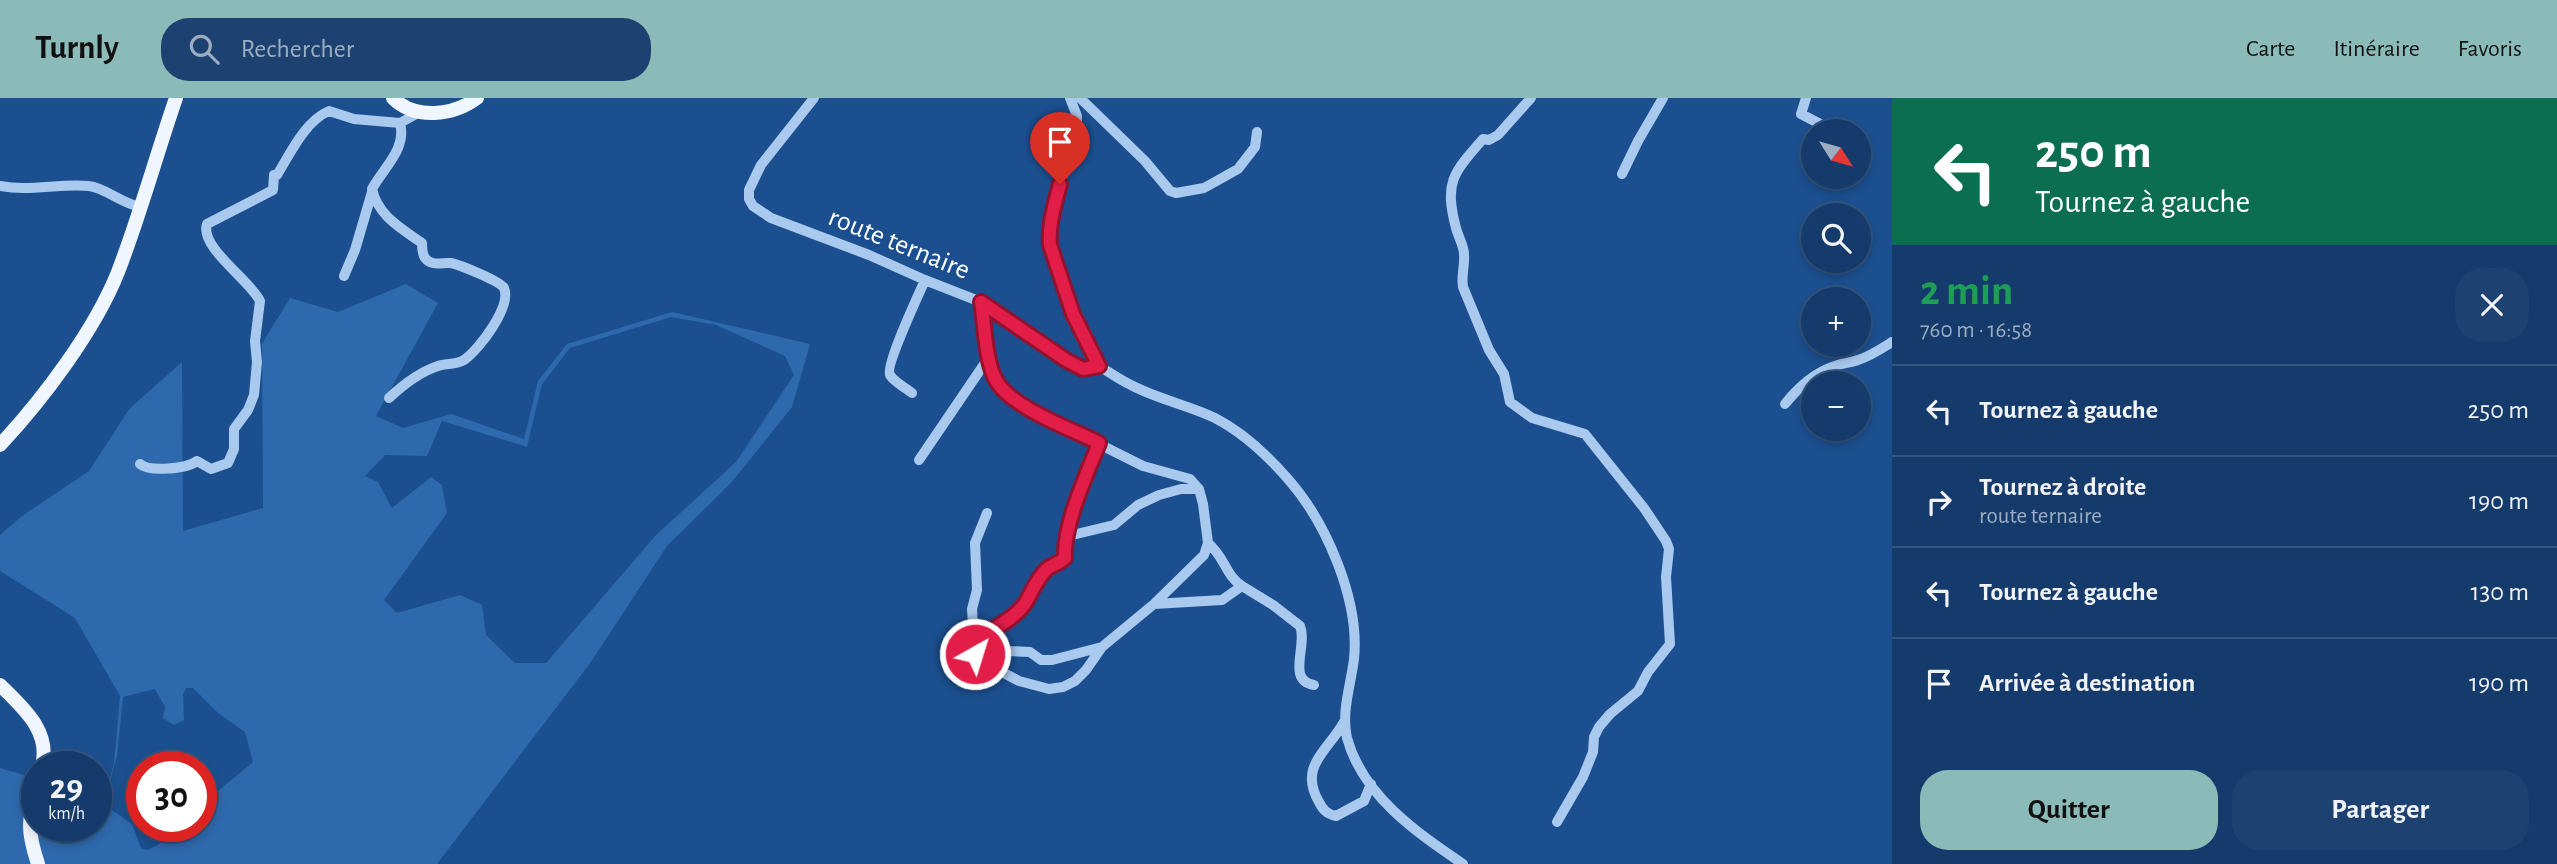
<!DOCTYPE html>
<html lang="fr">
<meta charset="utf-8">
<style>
:root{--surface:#143b6b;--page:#1d4271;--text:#f1f3f6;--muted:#9dadc1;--line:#33557e;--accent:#8bbbb9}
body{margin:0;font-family:"Alegreya Sans",sans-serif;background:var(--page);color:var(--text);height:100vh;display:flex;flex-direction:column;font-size:26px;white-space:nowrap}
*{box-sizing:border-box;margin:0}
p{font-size:23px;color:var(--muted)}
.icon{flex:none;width:38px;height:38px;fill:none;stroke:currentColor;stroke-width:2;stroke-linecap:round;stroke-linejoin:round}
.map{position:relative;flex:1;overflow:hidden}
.sheet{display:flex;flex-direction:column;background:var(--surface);width:665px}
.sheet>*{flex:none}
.hud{background:#0b6e4f;color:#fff;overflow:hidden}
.needle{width:46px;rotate:127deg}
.buttons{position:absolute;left:1801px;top:21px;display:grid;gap:14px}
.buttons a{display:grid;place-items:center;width:70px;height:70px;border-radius:50%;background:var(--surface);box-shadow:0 4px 10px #0003,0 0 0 2px var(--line);font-size:35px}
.speed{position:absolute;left:21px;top:653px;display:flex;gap:14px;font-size:35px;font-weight:700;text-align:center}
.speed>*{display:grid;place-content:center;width:91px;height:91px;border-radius:50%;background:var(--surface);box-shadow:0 4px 10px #0003,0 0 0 2px var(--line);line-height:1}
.speed small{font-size:18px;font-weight:400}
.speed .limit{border:10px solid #d22;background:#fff;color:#111}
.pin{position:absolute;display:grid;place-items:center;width:60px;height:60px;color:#fff;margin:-72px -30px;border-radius:50% 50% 50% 0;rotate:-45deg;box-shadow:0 0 7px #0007}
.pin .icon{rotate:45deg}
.me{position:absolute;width:77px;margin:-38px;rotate:39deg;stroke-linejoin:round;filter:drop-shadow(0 0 5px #0008)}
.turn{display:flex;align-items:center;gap:24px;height:147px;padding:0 28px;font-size:32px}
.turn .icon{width:91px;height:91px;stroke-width:2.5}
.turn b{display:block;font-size:49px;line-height:60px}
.round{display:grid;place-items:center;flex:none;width:74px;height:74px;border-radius:28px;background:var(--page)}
.headline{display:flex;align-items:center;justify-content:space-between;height:119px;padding:0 28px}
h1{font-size:42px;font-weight:600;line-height:52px;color:#1e9e55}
.cta{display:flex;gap:14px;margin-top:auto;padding:14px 28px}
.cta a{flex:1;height:80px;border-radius:28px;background:var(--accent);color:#111;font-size:28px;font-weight:600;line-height:80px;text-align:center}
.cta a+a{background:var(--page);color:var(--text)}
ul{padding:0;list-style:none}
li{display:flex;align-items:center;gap:21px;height:91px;padding:0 28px;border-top:2px solid var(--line)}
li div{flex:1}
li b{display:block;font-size:26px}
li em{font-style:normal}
header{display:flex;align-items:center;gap:42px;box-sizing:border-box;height:98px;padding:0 35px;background:var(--accent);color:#111}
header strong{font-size:33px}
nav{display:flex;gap:38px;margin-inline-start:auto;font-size:24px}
.search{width:490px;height:63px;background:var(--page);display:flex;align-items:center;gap:18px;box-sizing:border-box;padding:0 24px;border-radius:28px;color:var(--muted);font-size:26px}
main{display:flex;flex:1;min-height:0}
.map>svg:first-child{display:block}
.green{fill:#2e69ad;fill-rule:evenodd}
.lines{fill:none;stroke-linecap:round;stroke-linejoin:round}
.minor{stroke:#a9c9ee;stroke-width:10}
.major{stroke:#f0f6ff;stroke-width:14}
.route-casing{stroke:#92132f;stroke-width:18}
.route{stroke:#e11d48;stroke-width:12}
.labels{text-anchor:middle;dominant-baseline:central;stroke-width:5;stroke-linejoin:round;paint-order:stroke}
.street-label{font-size:28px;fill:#fff;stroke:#1b4f8f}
</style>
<header>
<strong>Turnly</strong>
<div class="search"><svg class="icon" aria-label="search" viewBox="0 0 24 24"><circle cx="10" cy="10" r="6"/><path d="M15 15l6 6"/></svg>Rechercher</div>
<nav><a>Carte</a><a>Itinéraire</a><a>Favoris</a></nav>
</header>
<main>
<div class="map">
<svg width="1892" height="766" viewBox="0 0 1892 766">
<rect width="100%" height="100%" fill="#1b4f8f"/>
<!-- green -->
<path class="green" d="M 406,186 L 438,205 L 376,318 L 403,330 L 451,316 L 524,341 L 538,283 L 567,246 L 672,214 L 810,246 L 792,309 L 731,385 L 667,448 L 591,564 L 437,766 L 0,766 L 0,670 L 37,681 L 37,728 L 96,728 L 96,700 L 103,702 L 114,666 L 120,598 L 75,520 L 0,473 L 0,437 L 22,418 L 89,373 L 130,310 L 182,264 L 183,433 L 263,410 L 262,246 L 290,200 L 338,214 ZM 671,219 L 716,227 L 785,258 L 794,277 L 736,364 L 656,437 L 546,565 L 515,565 L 486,537 L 482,507 L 460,497 L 397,515 L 384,502 L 447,415 L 442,387 L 431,379 L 392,410 L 378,384 L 365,378 L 385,357 L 427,358 L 442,323 L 527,349 L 542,286 L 570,250 ZM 186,590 L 193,590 L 218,615 L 245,634 L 253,664 L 201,707 L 201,728 L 181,728 L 170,740 L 148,752 L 141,750 L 132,726 L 112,712 L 105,700 L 117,658 L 123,599 L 155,591 L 165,609 L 163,620 L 174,627 L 184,622 L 183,596 Z"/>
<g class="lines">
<!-- minor -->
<path class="minor" d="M 814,0 L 761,67 L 749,92 L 749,101 L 753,108 L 771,120 L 869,157 L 925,182 L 981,204 L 1066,262 L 1083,271 L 1099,268 C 1109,274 1120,282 1131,287 C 1157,301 1188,307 1215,320 C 1242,334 1268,358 1288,381 C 1326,424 1360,502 1354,561 C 1351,586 1341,614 1347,640 C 1363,698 1416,734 1463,766
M 1070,0 L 1077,18 L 1077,31 C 1069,70 1046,107 1050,147 L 1073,216 L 1099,268
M 1080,0 L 1145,63 L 1170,93 L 1176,95 L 1204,90 L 1238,71 L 1255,49 L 1257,34
M 1531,0 L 1498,37 L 1489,42 L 1483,41 C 1453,75 1444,84 1456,130 C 1458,138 1464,148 1464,156 C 1465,168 1461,177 1463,189 L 1489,252 L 1504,276 L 1510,304 L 1532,320 L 1585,336 L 1644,410 L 1666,443 L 1669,451 L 1666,479 L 1670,546 L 1648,574 L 1638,593 L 1610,616 L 1599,629 L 1594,639 L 1593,654 L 1583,679 L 1557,724
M 1806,0 L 1801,16 L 1826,29
M 1622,76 L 1638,43 L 1663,0
M 0,88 C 30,94 59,85 89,88 C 106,90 122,106 141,109
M 344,178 L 355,152 L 372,94
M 981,204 L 989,259 L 997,285 L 1025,309 L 1143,368 L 1190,381 L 1199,391 L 1203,406 L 1208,445 L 1204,457 L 1154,506 L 1102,549 L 1086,572 L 1075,583 L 1063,589 L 1049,591 L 1019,583 L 979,562 L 975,556 L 978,540 L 973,528 L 972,511 L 977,492 L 975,445 L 987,415
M 912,295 C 906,290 894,284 890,277 C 885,268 919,196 925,182
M 389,300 C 403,287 419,274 438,268 C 446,265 456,267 464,262 C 479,252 512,208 504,190 C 500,183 460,167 451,165 C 442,164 432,169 425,160 C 423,157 422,150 422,145 C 401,130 378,118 372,91 C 384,69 407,51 400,25
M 1785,306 C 1797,291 1813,276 1832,269 C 1840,265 1850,265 1858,262 C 1871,258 1881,251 1892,244
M 919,362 L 989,259
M 140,366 C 149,374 187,371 197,363 L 211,371 L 228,365 L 234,351 L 234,331 L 248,312 L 254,297 L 257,264 L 255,243 L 260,203 C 251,183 199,149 207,126 L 273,92 L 274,77 L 277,77 C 290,56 305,23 329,13 L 354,21 L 400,25 L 418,15
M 1068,438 L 1114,427 L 1138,407 L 1159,397 L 1181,391 L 1199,391
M 1208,445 C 1225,459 1225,477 1242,488
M 1154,506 L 1222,502 L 1242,488 L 1273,507 L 1300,528 C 1308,547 1286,583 1314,587
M 977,546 L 985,552 L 1030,554 L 1041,562 L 1052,562 L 1102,549
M 960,552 L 969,544 L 999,529 L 1024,507 L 1045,473 L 1050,468 L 1058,467 L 1065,460 C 1063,427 1087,376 1099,344
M 1344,624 C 1328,653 1298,668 1319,704 C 1323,712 1327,716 1336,718 L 1364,703 L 1371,686"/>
<!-- major -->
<path class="major" d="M 393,0 C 415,22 453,18 477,0
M 0,347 C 43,301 95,232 118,174 C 140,117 156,58 176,0
M 0,587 C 23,610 51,633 42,668
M 37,689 C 28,724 27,732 38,766"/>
</g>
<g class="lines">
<defs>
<path id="route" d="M 975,556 L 978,540 C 993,532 1017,519 1026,504 C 1032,493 1038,479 1047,471 C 1053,466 1059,466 1065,460 C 1063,427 1087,376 1099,345 C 1071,331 1013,310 997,284 C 985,265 985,226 981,204 L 1066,262 L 1083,271 L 1099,268 L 1073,216 L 1050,147 C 1048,127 1055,106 1060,86"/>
</defs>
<!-- route casing -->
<use href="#route" class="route-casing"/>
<!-- route -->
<use href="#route" class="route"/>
</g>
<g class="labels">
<!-- street labels -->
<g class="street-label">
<text transform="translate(899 146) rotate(22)">route ternaire</text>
</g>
</g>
</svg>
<div class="buttons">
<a><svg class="needle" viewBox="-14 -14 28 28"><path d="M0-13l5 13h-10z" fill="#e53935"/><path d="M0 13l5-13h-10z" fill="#9dadc1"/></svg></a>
<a><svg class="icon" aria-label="search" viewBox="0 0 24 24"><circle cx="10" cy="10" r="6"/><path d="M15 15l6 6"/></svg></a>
<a>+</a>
<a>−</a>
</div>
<div class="speed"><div>29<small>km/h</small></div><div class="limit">30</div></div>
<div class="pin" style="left:1060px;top:86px;background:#d93025"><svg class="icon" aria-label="arrive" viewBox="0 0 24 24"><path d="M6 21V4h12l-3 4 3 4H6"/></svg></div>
<svg class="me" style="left:975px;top:556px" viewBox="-20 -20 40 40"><circle r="17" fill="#e11d48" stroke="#fff" stroke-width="3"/><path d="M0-11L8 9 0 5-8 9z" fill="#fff"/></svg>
</div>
<section class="sheet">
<div class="hud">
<div class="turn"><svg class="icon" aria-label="left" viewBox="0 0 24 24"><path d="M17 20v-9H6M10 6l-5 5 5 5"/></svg><div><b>250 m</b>Tournez à gauche</div></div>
</div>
<div class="headline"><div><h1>2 min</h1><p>760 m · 16:58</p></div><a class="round"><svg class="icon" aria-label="close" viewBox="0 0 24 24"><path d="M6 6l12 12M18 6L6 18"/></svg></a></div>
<ul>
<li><svg class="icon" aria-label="left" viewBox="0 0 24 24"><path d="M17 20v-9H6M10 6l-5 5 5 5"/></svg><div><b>Tournez à gauche</b></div><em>250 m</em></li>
<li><svg class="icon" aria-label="right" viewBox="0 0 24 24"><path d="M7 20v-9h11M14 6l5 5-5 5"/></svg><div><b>Tournez à droite</b><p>route ternaire</p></div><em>190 m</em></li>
<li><svg class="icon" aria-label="left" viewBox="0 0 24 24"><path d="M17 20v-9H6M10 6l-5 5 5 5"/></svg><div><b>Tournez à gauche</b></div><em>130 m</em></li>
<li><svg class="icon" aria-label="arrive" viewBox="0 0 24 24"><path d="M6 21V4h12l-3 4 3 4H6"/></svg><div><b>Arrivée à destination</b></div><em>190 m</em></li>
</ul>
<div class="cta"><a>Quitter</a><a>Partager</a></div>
</section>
</main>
